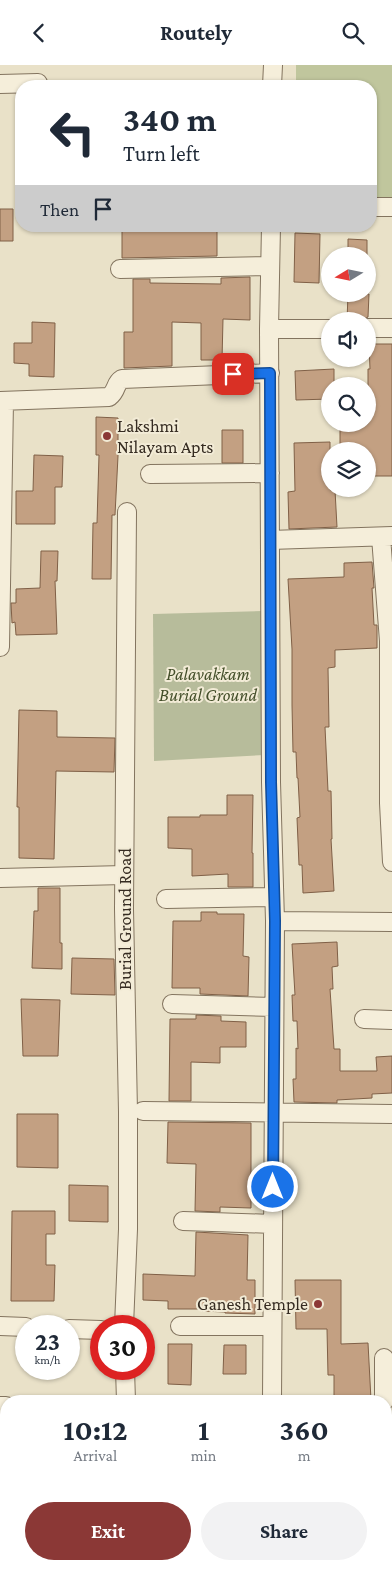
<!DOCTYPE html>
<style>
:root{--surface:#fff;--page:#f2f2f3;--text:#1f2937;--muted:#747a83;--accent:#8b3836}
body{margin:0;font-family:"Crimson Pro",serif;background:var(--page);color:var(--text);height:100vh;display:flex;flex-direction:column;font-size:19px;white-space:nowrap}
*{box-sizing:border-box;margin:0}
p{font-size:16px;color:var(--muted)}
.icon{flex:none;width:28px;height:28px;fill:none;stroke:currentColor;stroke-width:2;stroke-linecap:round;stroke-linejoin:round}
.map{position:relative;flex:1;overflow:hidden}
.sheet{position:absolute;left:0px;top:1330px;width:392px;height:175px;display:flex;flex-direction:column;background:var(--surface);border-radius:20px 20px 0 0;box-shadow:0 1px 4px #0004}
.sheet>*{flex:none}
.banner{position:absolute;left:15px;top:15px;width:362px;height:152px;border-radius:20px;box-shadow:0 1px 4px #0004;background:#fff;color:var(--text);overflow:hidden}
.needle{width:32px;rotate:260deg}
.fabs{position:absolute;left:321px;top:182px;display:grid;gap:10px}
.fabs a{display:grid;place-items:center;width:55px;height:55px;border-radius:50%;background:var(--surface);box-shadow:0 1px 4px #0004;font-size:25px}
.speed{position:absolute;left:15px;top:1250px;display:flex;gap:10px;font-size:25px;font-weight:700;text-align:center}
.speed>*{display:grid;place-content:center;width:65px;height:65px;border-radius:50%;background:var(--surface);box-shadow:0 1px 4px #0004;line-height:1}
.speed small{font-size:12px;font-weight:400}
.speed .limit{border:8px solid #d22;background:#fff;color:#111}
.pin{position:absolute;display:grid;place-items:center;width:42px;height:42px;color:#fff;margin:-21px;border-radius:10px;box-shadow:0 2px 8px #0006}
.me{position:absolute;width:55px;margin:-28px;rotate:0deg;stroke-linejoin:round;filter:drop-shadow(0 0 4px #0008)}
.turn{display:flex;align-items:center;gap:18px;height:105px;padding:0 25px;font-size:22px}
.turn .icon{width:65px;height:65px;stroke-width:2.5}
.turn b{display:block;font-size:35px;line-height:42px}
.then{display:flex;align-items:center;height:48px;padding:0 25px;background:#0003;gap:10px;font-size:19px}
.eta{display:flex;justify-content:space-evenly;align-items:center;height:85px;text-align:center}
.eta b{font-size:30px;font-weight:700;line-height:35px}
.action{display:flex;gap:10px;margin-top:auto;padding:10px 25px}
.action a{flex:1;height:58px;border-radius:30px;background:var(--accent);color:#fff;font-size:20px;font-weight:700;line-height:58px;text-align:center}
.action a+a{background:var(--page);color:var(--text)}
header{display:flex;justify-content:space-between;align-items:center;height:65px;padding:0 25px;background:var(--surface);font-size:22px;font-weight:700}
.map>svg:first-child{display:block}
.green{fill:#c0c69d}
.cemetery{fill:#b7bc9b}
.building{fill:#c3a082;stroke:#806047}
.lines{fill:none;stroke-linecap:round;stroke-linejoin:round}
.minor-casing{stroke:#83745f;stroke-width:20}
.minor{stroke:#f5eeda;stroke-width:18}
.route-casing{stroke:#114b97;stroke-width:12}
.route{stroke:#1a73e8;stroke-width:9}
.poi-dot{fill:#8b3836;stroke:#f2ebd6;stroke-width:2}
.labels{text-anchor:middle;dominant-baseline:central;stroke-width:4;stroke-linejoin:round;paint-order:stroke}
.poi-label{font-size:18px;fill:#352b21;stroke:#f2ebd6;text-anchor:start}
.park-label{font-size:18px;font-style:italic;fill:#444f2a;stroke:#f2ebd6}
.street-label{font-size:18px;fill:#352b21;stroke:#f2ebd6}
</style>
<header><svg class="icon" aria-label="back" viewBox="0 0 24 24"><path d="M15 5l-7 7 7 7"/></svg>Routely<svg class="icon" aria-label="search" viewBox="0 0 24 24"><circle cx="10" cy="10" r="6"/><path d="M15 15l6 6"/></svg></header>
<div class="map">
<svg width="392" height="1505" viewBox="0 0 392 1505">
<rect width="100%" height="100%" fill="#e9e1c8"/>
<!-- green -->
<path class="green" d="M 296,0 L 392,0 L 392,136 L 371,137 L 371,21 L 296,21 Z"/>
<!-- cemetery -->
<path class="cemetery" d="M 262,546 L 264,690 L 154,696 L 153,549 Z"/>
<!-- building -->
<path class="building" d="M 0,144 L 13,144 L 13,176 L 0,176 Z
M 122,161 L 217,161 L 217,191 L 122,193 Z
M 295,168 L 320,169 L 319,218 L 294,217 Z
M 348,174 L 367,175 L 367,191 L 348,191 Z
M 250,212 L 250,255 L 223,254 L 222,295 L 201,295 L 201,258 L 172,257 L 172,301 L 124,303 L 124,267 L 133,267 L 133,214 L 150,214 L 150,218 L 221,219 L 221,213 Z
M 348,229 L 369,229 L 368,252 L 360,256 L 347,256 Z
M 32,257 L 55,258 L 54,312 L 29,311 L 29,299 L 14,298 L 14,278 L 32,278 Z
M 369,279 L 392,279 L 392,411 L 368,411 L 368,386 L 340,386 L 340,359 L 368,359 L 368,304 L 370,304 Z
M 334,304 L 334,321 L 330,321 L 330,334 L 296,335 L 295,306 Z
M 96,352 L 118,353 L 118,391 L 115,450 L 112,450 L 111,514 L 92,514 L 93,458 L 97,458 L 99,390 L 96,390 Z
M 222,365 L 243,365 L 243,398 L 222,398 Z
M 330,377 L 330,425 L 335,425 L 337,462 L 289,464 L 288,427 L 295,426 L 294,378 Z
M 34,390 L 63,391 L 62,422 L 55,422 L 55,459 L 16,459 L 16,426 L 33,426 Z
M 41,486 L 58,486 L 57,516 L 55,516 L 57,569 L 16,570 L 15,557 L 12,558 L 11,538 L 16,538 L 16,524 L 40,523 Z
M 372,497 L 374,523 L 372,523 L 374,560 L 377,560 L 377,583 L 335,585 L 335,602 L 328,603 L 329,662 L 325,662 L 328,726 L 331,726 L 332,774 L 331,774 L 334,826 L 303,828 L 302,800 L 299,800 L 297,753 L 300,752 L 298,713 L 297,713 L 296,687 L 293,687 L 292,640 L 292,584 L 288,514 L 344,512 L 344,498 Z
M 19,645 L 57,646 L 57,672 L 115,673 L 114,707 L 56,706 L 54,794 L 19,793 L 19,742 L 17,742 Z
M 227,730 L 253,730 L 252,788 L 253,788 L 253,822 L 228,822 L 228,809 L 192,811 L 192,784 L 168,783 L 168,752 L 200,752 L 200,750 L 227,750 Z
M 38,823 L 60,823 L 60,878 L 62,878 L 62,904 L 32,903 L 34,846 L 38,846 Z
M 201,847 L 217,847 L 217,849 L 244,849 L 243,891 L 249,892 L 248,931 L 200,929 L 200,923 L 172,923 L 173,856 L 201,856 Z
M 337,877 L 338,901 L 332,902 L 333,924 L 330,924 L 334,984 L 340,984 L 340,1006 L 377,1006 L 376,992 L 392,991 L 392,1028 L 372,1029 L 372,1033 L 337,1035 L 337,1038 L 294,1037 L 293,1014 L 296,1014 L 296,983 L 298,984 L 297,956 L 293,956 L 292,930 L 295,930 L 292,879 Z
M 72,893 L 114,894 L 115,930 L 71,929 Z
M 21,934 L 60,935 L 58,991 L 23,991 Z
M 196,950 L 221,951 L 221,956 L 246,957 L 246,982 L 220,982 L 220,998 L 191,997 L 191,1036 L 169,1036 L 170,954 L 196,954 Z
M 17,1049 L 58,1049 L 58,1103 L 17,1102 Z
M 168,1057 L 251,1058 L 251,1143 L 220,1142 L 220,1147 L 195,1146 L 196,1099 L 167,1098 Z
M 69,1120 L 108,1121 L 108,1157 L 69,1156 Z
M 12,1146 L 55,1146 L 55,1169 L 46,1169 L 46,1200 L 55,1200 L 54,1236 L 11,1236 Z
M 196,1167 L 248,1170 L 247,1215 L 255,1215 L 255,1249 L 225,1248 L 225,1247 L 202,1246 L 202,1244 L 168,1244 L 168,1236 L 143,1235 L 143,1209 L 195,1211 Z
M 295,1215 L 341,1215 L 341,1279 L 368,1278 L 371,1335 L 334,1336 L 334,1310 L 328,1310 L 327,1264 L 296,1264 Z
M 168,1279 L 192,1279 L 191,1320 L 168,1319 Z
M 224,1280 L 246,1280 L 246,1309 L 223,1309 Z"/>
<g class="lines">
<defs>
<path id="minor" d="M 0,19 L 38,18
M 272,21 L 273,0
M 371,142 L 392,142
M 271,161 L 269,264 L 271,717 L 275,856 L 272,1336
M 120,204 L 270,201
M 368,263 L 392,263
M 269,264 L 330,264
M 0,336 L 109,332 C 118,325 114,319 122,314 L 270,308
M 150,409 L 270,408
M 381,472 L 389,576 L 389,738 L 392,797
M 270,475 L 392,471
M 0,582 L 4,336
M 0,813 L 124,810
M 166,834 L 274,832
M 275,856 L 392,857
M 172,939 L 274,942
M 364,954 L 392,955
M 143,1046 L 392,1049
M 183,1156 L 273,1159
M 0,1261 L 26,1262
M 124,1261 L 128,1164 L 128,1047 L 124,844 L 127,447
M 180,1261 L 271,1261
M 69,1264 L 101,1265
M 125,1304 L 126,1336
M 384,1336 L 384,1293
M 0,1341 L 6,1341
M 0,1436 L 6,1436
M 129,1499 L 129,1505
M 272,1499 L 272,1505
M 382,1505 L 382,1499"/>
</defs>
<!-- minor casing -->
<use href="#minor" class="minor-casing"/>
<!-- minor -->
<use href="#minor" class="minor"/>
</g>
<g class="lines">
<defs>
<path id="route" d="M 233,309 L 270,308 L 271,717 L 275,856 L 273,1122"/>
</defs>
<!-- route casing -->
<use href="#route" class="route-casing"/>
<!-- route -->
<use href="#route" class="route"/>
</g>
<!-- markers -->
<g class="poi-dot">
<circle cx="107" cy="371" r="5"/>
<circle cx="318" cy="1239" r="5"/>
</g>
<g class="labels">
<!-- poi labels -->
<g class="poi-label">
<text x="117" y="361">Lakshmi<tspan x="117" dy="21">Nilayam Apts</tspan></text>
<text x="308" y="1239" text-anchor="end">Ganesh Temple</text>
</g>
<!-- park labels -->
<g class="park-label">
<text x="208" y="609">Palavakkam<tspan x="208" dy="21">Burial Ground</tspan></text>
</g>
<!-- street labels -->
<g class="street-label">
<text transform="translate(125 854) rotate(-90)">Burial Ground Road</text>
</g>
</g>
</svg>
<div class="fabs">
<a><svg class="needle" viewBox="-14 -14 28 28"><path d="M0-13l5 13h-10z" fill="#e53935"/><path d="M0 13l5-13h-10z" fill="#747a83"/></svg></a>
<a><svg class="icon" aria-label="sound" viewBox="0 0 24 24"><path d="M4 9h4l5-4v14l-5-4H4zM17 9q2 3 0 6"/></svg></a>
<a><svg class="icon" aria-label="search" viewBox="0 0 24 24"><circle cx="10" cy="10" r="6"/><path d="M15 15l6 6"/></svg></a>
<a><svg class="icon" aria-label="layers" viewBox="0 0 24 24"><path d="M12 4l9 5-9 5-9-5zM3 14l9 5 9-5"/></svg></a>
</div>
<div class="speed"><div>23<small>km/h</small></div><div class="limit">30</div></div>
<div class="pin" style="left:233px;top:309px;background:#d93025"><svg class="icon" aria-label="arrive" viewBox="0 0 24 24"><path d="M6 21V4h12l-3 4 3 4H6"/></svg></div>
<svg class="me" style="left:273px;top:1122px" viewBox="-20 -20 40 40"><circle r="17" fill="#1a73e8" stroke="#fff" stroke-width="3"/><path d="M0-11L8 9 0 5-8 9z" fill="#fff"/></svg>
<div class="banner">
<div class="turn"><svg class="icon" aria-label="left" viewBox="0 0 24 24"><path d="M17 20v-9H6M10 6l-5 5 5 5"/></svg><div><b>340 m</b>Turn left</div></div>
<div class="then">Then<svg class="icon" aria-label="arrive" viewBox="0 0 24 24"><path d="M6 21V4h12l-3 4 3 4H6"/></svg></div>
</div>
<section class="sheet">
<div class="eta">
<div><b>10:12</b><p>Arrival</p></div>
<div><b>1</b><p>min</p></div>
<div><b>360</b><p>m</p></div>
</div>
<div class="action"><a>Exit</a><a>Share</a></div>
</section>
</div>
